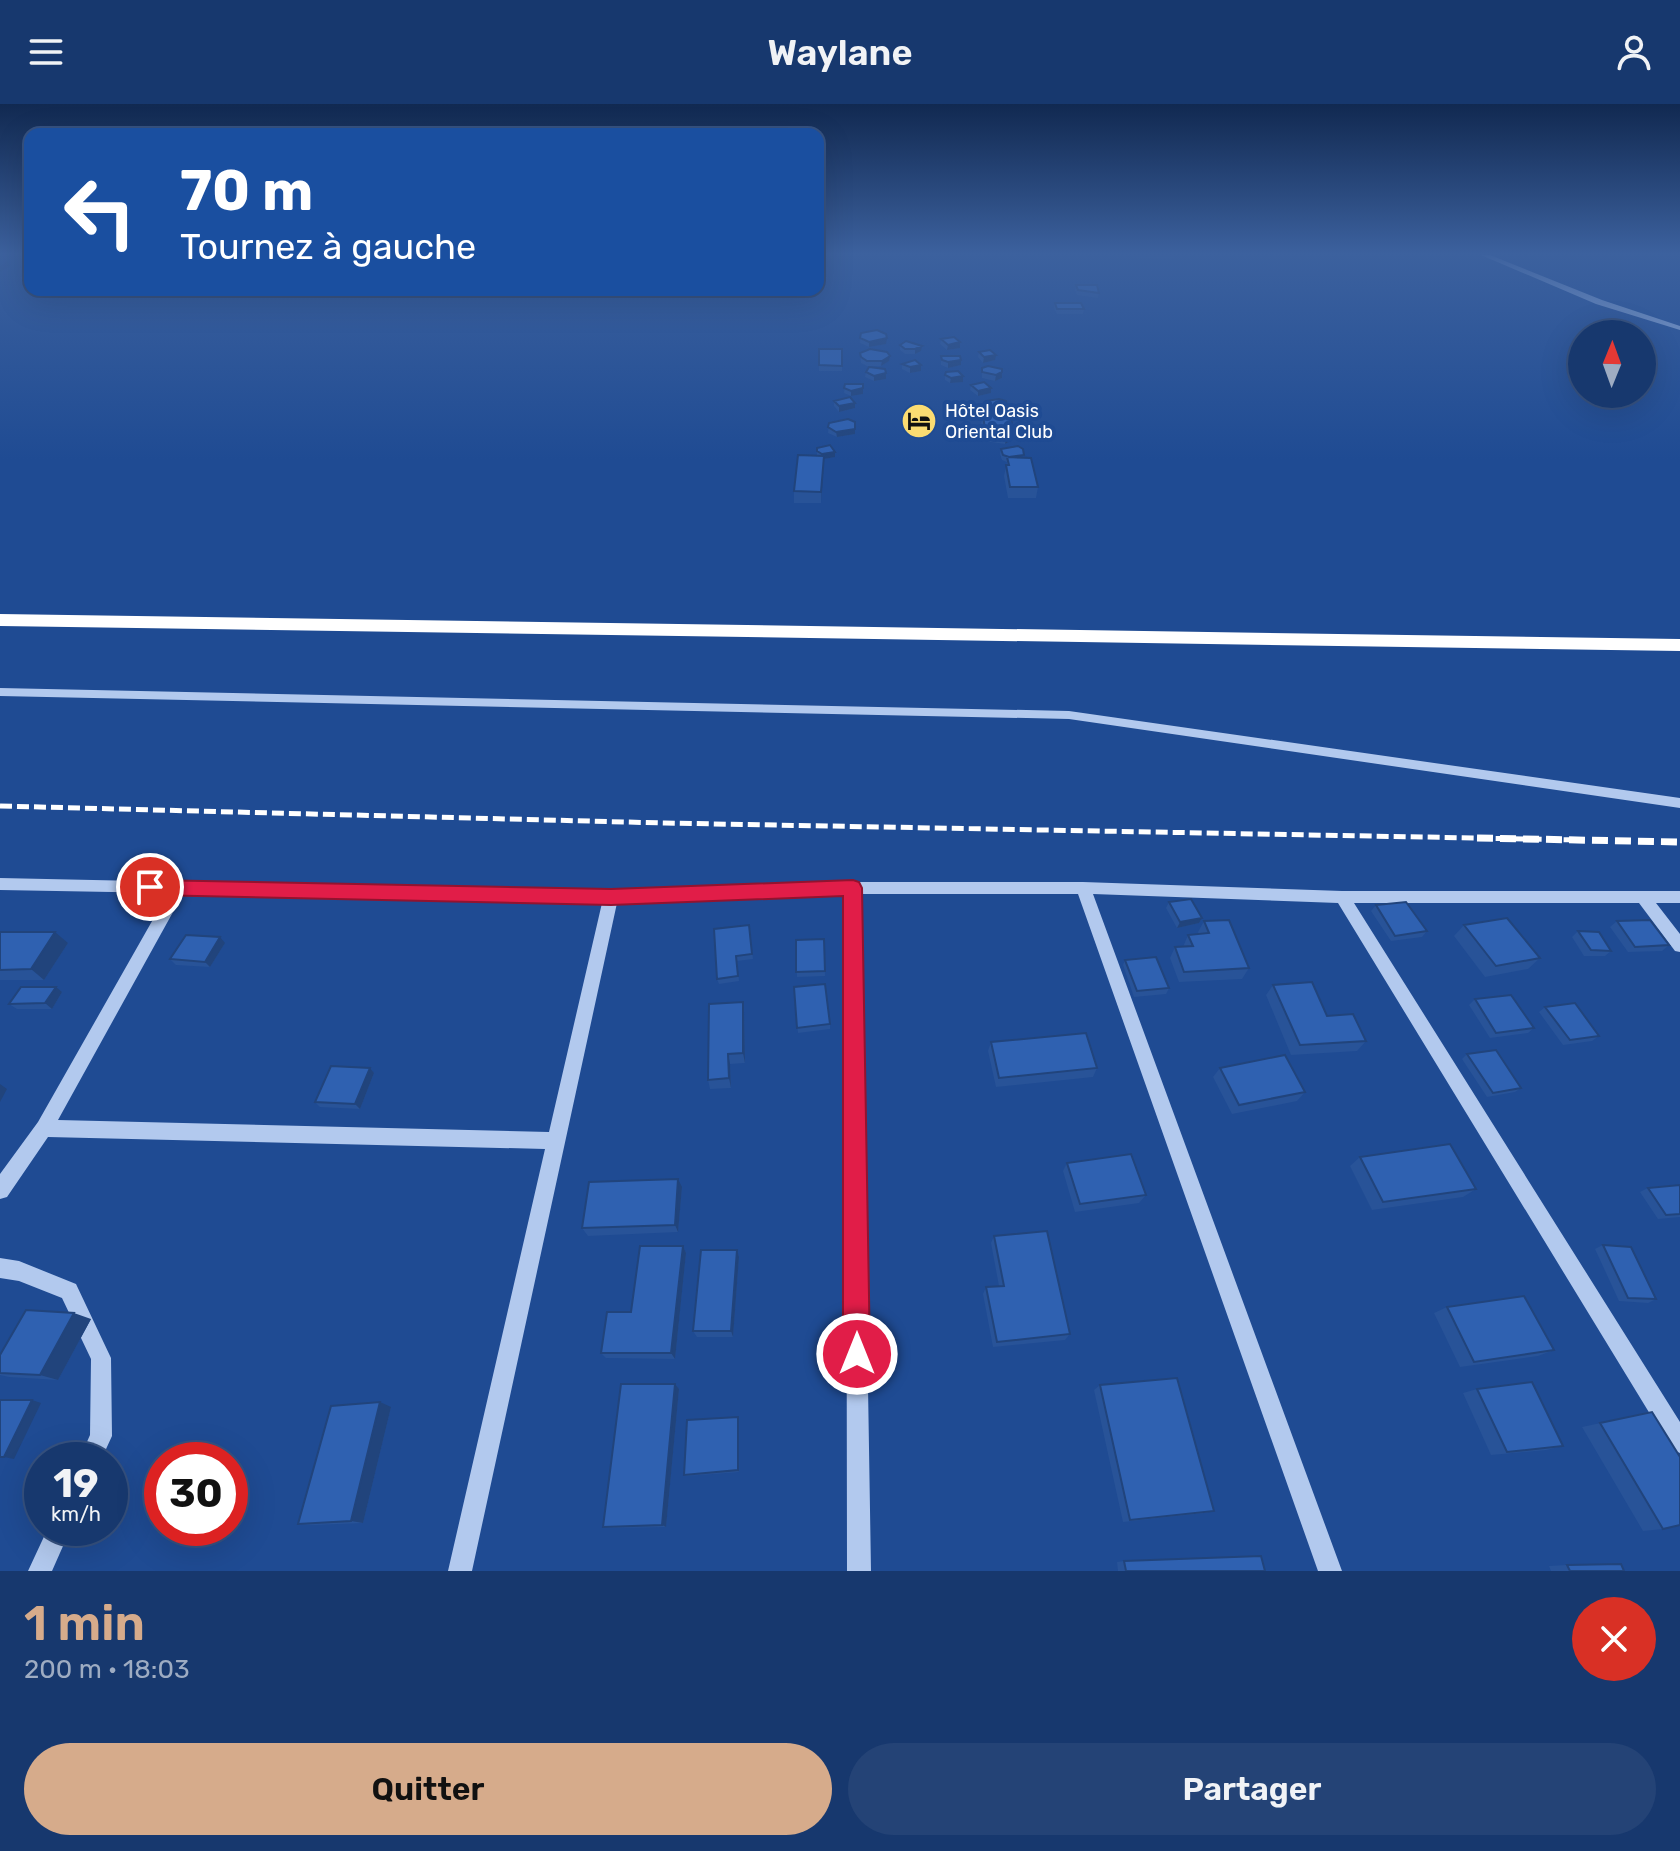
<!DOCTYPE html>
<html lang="fr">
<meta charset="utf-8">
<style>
:root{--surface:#17386e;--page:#244376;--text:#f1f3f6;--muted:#9eacc2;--line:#365281;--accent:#d6ab8b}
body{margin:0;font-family:Rubik,sans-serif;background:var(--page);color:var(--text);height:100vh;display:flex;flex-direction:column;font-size:30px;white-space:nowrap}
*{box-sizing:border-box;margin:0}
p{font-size:26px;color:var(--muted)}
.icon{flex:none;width:44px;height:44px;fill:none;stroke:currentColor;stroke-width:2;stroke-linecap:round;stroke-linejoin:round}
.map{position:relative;height:1467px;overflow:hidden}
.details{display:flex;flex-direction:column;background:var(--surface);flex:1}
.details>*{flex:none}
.guide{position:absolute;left:24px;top:24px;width:800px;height:168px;border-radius:16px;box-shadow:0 8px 32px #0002,0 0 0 2px var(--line);background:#1a4fa0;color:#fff;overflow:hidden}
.needle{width:52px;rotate:1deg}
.buttons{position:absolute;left:1568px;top:216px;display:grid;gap:16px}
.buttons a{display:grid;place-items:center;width:88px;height:88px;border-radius:50%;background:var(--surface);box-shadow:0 8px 32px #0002,0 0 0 2px var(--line);font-size:40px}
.speed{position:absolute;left:24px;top:1338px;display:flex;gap:16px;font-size:40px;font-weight:700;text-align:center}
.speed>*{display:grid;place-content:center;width:104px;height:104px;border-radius:50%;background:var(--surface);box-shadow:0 8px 32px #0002,0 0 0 2px var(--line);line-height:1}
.speed small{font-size:20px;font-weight:400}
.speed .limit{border:12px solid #d22;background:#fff;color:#111}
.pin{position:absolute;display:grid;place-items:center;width:68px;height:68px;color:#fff;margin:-34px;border:4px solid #fff;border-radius:50%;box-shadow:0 2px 8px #0007}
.me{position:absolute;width:88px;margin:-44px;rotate:0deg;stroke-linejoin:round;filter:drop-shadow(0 0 6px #0008)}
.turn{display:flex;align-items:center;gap:28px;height:168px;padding:0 24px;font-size:36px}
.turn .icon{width:104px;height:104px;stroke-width:2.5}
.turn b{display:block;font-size:56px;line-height:68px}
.round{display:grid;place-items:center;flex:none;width:84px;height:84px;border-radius:42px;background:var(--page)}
.head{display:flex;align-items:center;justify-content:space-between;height:136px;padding:0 24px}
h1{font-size:48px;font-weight:600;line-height:60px;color:var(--accent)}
.button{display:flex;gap:16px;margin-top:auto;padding:16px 24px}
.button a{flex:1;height:92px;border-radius:48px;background:var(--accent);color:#111;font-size:32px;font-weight:600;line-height:92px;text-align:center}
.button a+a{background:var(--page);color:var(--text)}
header{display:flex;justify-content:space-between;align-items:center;height:104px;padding:0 24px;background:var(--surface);font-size:36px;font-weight:600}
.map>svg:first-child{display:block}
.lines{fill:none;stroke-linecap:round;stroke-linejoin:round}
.minor{fill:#b2c9ee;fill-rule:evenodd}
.highway{fill:#fff;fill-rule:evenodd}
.rail-far1{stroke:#fff;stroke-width:5;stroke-dasharray:12 5;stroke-linecap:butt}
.rail{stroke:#fff;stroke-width:7;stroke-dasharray:16 7;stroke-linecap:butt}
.wall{fill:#285398}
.shaded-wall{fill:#21447c}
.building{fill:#2f61b1;stroke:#21447c;stroke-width:2}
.route{fill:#e11d48;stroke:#92132f;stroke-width:2}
.labels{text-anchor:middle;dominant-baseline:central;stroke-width:8;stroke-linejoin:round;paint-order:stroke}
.far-poi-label{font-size:18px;fill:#fff;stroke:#1f4b93;text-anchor:start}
</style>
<header><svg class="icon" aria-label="menu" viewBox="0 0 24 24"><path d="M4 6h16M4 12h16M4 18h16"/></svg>Waylane<svg class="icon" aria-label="person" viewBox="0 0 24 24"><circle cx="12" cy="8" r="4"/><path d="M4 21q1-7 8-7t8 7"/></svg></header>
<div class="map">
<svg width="1680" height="1467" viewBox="0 0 1680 1467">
<rect width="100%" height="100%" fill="#1f4b93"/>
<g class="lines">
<!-- minor -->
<path class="minor" d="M 1481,151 L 1490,151 L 1602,196 L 1680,222 L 1680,226 L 1596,200 Z
M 0,584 L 1069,607 L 1680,694 L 1680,704 L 1069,615 L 0,592 Z
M 0,774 L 611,787 L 853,778 L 1083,778 L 1342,787 L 1680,787 L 1680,799 L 1656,799 L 1680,830 L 1680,848 L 1675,847 L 1639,799 L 1354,799 L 1680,1318 L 1680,1349 L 1672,1346 L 1338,799 L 1093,790 L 1342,1467 L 1318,1467 L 1078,790 L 860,790 L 871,1467 L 847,1467 L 846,790 L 617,799 L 472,1467 L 448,1467 L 545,1045 L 48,1033 L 7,1093 L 0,1095 L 0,1070 L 38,1018 L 168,789 L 0,786 ZM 183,790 L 602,799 L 549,1028 L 58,1016 Z
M 0,1154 L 19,1157 L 76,1180 L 111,1254 L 112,1332 L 101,1356 L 79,1356 L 90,1331 L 91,1255 L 62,1194 L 19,1177 L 0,1174 Z
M 48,1424 L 71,1424 L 52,1467 L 28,1467 Z"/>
<!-- highway -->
<path class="highway" d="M 0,510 L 1680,535 L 1680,547 L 0,522 Z"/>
<!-- rail-far1 -->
<path class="rail-far1" d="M 0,702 L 665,719 L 1583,736"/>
<!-- rail -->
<path class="rail" d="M 1477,734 L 1680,738"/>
</g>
<!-- wall -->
<path class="wall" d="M 1134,151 L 1173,151 L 1172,155 L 1136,154 Z
M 1076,181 L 1099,189 L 1098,194 L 1077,191 L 1075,186 Z
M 1055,199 L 1084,205 L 1083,210 L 1057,210 L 1054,204 Z
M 861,229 L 886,240 L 869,243 L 860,239 Z
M 941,235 L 960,238 L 960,244 L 947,246 L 940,240 Z
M 900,241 L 921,247 L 915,250 L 905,250 L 900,246 Z
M 819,245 L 842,245 L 842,267 L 819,267 Z
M 979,248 L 995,256 L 983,259 L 978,253 Z
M 860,249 L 889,257 L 881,262 L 867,262 L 861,259 Z
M 941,252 L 961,261 L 948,264 L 941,261 Z
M 902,260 L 921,267 L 910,269 L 902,265 Z
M 982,264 L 1002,274 L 995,277 L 982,274 Z
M 866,268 L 886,269 L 886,275 L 874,277 L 865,273 Z
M 945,271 L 963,278 L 950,279 L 945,276 Z
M 845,280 L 863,290 L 851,292 L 844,289 Z
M 971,281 L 991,289 L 978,292 L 970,286 Z
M 834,297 L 855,299 L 855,304 L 839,308 L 834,302 Z
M 986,297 L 1006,308 L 1012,336 L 1005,340 L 984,337 L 981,321 L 983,310 L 988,308 L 986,308 L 985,303 Z
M 855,318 L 855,330 L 837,333 L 828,329 L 829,319 Z
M 817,344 L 835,348 L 835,353 L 824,355 L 821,399 L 794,399 L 794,387 L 817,351 Z
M 1001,345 L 1024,354 L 1038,383 L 1036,394 L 1008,394 L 1004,372 L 1007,358 L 1002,356 L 1000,350 Z
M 1169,798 L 1202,814 L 1199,819 L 1177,824 L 1166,804 Z
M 1376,801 L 1427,827 L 1422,833 L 1391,837 L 1371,807 Z
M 1204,817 L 1249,864 L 1242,875 L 1179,878 L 1170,854 L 1175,843 L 1183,843 L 1188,831 L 1199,830 L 1198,828 Z
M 1617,817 L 1669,841 L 1662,847 L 1628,848 L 1610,823 Z
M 749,821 L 753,855 L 737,857 L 739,877 L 719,880 L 717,875 Z
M 1464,821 L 1540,854 L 1528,865 L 1485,873 L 1454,832 Z
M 1578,827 L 1611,847 L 1605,852 L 1584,852 L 1572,833 Z
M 0,828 L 68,839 L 44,876 L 0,876 Z
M 824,835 L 825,872 L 797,873 L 796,836 Z
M 225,839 L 210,863 L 176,861 L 170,855 Z
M 1125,856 L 1169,884 L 1166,890 L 1134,893 L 1123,861 Z
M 1273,881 L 1327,912 L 1366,937 L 1357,947 L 1291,951 L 1266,891 Z
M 794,883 L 830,920 L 830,925 L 798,929 Z
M 62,888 L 52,905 L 17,905 L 9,900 Z
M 1475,895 L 1534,924 L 1528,929 L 1490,934 L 1469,901 Z
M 1545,903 L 1599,932 L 1592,937 L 1563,941 L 1539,908 Z
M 744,908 L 745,959 L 730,960 L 731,984 L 710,985 L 708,976 Z
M 991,938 L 1097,964 L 1093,973 L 996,983 L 988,947 Z
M 1467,950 L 1521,984 L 1515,988 L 1487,993 L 1462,955 Z
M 370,964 L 374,969 L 360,1005 L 320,1003 L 315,998 Z
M 1220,964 L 1305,988 L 1297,997 L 1232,1010 L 1213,973 Z
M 1360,1053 L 1476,1085 L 1463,1093 L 1372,1106 L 1350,1062 Z
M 1067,1059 L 1146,1091 L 1139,1099 L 1075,1108 L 1063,1067 Z
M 1680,1081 L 1680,1113 L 1658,1115 L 1640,1088 L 1648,1084 Z
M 682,1083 L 678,1128 L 588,1132 L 582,1124 Z
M 994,1132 L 1070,1230 L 1065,1236 L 993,1243 L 983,1190 L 986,1183 L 999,1182 L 991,1139 Z
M 1603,1141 L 1656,1195 L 1648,1199 L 1619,1197 L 1595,1145 Z
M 683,1142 L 686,1149 L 675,1255 L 606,1254 L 601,1249 Z
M 737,1146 L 739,1153 L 733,1233 L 697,1233 L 693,1227 Z
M 1447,1203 L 1554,1246 L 1538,1252 L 1460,1263 L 1434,1209 Z
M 91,1215 L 58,1276 L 9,1273 L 0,1271 L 0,1251 Z
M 675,1280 L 679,1285 L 666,1423 L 609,1424 L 603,1423 Z
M 1100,1281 L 1214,1407 L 1205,1409 L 1123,1418 L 1094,1286 Z
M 1477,1285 L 1563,1342 L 1546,1346 L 1491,1351 L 1463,1289 Z
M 391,1303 L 363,1419 L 312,1421 L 298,1420 Z
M 1652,1308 L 1663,1425 L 1643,1427 L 1582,1323 Z
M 739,1315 L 739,1368 L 686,1372 L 684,1371 Z
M 1124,1457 L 1265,1467 L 1118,1467 L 1117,1458 Z
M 1567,1461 L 1624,1467 L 1551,1467 L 1549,1462 Z"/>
<!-- shaded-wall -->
<path class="shaded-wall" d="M 7,157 L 10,162 L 0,168 L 0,162 Z
M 887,234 L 886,240 L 869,243 L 869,238 Z
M 960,238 L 960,244 L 947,246 L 948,241 Z
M 922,242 L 921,247 L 915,250 L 915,245 Z
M 996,251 L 995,256 L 983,259 L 984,253 Z
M 890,252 L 889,257 L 881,262 L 882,257 Z
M 961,256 L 961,261 L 948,264 L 948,258 Z
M 921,261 L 921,267 L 910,269 L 910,263 Z
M 1002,268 L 1002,274 L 995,277 L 996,271 Z
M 886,269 L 886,275 L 874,277 L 874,272 Z
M 963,272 L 963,278 L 950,279 L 951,274 Z
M 863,284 L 863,290 L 851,292 L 851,287 Z
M 991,284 L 991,289 L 978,292 L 978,287 Z
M 855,299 L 855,304 L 839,308 L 839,302 Z
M 855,325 L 855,330 L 837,333 L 836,328 Z
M 1013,325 L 1012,336 L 1005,340 L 1007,329 Z
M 835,348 L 835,353 L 824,355 L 821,399 L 822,350 Z
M 1202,814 L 1199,819 L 1177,824 L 1180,818 Z
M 55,828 L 68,839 L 44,876 L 31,865 Z
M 220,833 L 225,839 L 210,863 L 205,858 Z
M 56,883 L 62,888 L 52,905 L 45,899 Z
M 743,898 L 744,908 L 745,959 L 743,949 Z
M 728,950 L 730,960 L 731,984 L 729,974 Z
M 370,964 L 374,969 L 360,1005 L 355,1000 Z
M 0,980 L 7,985 L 0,998 Z
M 678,1075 L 682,1083 L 678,1128 L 675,1121 Z
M 683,1142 L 686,1149 L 675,1255 L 671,1249 Z
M 737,1146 L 739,1153 L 733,1233 L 731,1227 Z
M 74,1209 L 91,1215 L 58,1276 L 40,1271 Z
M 675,1280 L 679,1285 L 666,1423 L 662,1421 Z
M 32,1296 L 41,1299 L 14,1355 L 4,1353 Z
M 380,1298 L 391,1303 L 363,1419 L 351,1417 Z
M 738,1313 L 739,1315 L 739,1368 L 738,1366 Z"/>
<!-- building -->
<path class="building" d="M 1076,181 L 1097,181 L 1099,189 L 1078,186 Z
M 1055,199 L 1081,199 L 1084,205 L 1057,205 Z
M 877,226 L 886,230 L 887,234 L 869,238 L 860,234 L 861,229 Z
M 954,233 L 960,238 L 948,241 L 941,235 Z
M 906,237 L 922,242 L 915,245 L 905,245 L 900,241 Z
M 819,245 L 842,245 L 842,262 L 819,261 Z
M 870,245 L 887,248 L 890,252 L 882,257 L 867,257 L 861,253 L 860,249 Z
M 990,246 L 996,251 L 984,253 L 979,248 Z
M 941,252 L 960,252 L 961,256 L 948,258 L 942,256 Z
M 915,256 L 921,261 L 910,263 L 902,260 Z
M 988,262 L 1002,265 L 1002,268 L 996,271 L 982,268 L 982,264 Z
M 869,263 L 885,265 L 886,269 L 874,272 L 866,268 Z
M 958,267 L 963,272 L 951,274 L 945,271 L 946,268 Z
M 984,278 L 991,284 L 978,287 L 971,281 Z
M 845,280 L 863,280 L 863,284 L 851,287 L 844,284 Z
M 850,293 L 855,299 L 839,302 L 834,297 Z
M 999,295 L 1006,297 L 1007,303 L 1001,305 L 987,302 L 986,297 Z
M 994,305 L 1010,309 L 1013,325 L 1007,329 L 985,326 L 983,310 Z
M 848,315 L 855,318 L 855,325 L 836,328 L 828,323 L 829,319 Z
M 830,341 L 835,348 L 822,350 L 817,347 L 817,344 Z
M 1018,342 L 1023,345 L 1024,351 L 1009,353 L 1003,351 L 1001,345 Z
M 798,351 L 824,352 L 821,388 L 794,387 Z
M 1007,353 L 1031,354 L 1038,383 L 1010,383 L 1006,361 L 1009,361 Z
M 1191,795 L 1202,814 L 1180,818 L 1169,798 Z
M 1406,798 L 1427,827 L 1395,832 L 1376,801 Z
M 1507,814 L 1540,854 L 1496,862 L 1464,821 Z
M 1229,816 L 1249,864 L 1184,868 L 1175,843 L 1193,842 L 1188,831 L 1209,829 L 1204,817 Z
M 1650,816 L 1669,841 L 1635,843 L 1617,817 Z
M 749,821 L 752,850 L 736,852 L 738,872 L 717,875 L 714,825 Z
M 1578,827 L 1599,828 L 1611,847 L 1591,846 Z
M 0,828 L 55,828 L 31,865 L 0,866 Z
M 186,831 L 220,833 L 205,858 L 170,855 Z
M 824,835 L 825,867 L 796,868 L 796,836 Z
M 1156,853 L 1169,884 L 1137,887 L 1125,856 Z
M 1312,878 L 1327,912 L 1353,910 L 1366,937 L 1300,941 L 1273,881 Z
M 825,880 L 830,920 L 797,924 L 794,883 Z
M 21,883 L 56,883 L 45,899 L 9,900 Z
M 1511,891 L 1534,924 L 1496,929 L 1475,895 Z
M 743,898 L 743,949 L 728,950 L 729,974 L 708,976 L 709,900 Z
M 1575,899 L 1599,932 L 1570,936 L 1545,903 Z
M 1086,929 L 1097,964 L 999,974 L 991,938 Z
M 1496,946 L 1521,984 L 1493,989 L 1467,950 Z
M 1285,951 L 1305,988 L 1239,1001 L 1220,964 Z
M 331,962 L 370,964 L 355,1000 L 315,998 Z
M 1450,1040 L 1476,1085 L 1383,1098 L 1360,1053 Z
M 1131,1050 L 1146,1091 L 1080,1100 L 1067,1059 Z
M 678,1075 L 675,1121 L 582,1124 L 589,1078 Z
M 1680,1081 L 1680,1110 L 1666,1111 L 1648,1084 Z
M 1047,1127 L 1070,1230 L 997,1238 L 986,1183 L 1004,1182 L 994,1132 Z
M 1603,1141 L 1631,1143 L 1656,1195 L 1628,1194 Z
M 640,1142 L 683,1142 L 671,1249 L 601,1249 L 607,1208 L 631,1208 Z
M 701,1146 L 737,1146 L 731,1227 L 693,1227 Z
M 1524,1192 L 1554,1246 L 1474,1258 L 1447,1203 Z
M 26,1206 L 74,1209 L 40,1271 L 0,1269 L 0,1251 Z
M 1177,1274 L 1214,1407 L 1130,1416 L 1100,1281 Z
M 1532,1278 L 1563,1342 L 1507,1348 L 1477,1285 Z
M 621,1280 L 675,1280 L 662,1421 L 603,1423 Z
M 0,1296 L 32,1296 L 4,1353 L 0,1353 Z
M 380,1298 L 351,1417 L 298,1420 L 331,1302 Z
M 1652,1308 L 1680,1353 L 1680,1421 L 1663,1425 L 1600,1319 Z
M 738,1313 L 738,1366 L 684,1371 L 687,1316 Z
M 1261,1452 L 1265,1467 L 1126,1467 L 1124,1457 Z
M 1621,1460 L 1624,1467 L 1570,1467 L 1567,1461 Z"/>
<!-- sky -->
<linearGradient id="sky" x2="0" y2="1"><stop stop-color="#112951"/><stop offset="0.42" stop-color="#3c619e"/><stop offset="1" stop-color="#3c619e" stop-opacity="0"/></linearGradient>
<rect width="1680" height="356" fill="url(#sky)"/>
<!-- route -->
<path class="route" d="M 150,776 L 611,785 L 853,776 L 859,778 L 862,784 L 870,1250 L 866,1259 L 857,1263 L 847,1259 L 843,1250 L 843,792 L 611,801 L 150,791 L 143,789 L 140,783 L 143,778 Z"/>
<!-- icons -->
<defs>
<symbol id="hotel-disc" viewBox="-11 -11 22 22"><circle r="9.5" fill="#fbdc72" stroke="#1f4b93"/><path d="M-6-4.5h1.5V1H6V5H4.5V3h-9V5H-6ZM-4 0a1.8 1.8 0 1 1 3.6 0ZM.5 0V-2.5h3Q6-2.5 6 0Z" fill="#111"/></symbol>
</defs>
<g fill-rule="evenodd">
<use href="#hotel-disc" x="899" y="297" width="40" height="40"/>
</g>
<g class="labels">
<!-- far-poi labels -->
<g class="far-poi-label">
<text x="945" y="307">Hôtel Oasis<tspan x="945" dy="21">Oriental Club</tspan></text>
</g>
</g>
</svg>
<div class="buttons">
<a><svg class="needle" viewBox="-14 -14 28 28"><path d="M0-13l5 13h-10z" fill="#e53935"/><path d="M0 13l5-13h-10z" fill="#9eacc2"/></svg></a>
</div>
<div class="speed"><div>19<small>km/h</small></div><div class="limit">30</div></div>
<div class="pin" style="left:150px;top:783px;background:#d93025"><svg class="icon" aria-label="arrive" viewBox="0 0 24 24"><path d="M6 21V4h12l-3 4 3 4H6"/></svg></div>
<svg class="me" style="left:857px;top:1250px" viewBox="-20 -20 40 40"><circle r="17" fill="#e11d48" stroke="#fff" stroke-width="3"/><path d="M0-11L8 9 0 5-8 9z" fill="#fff"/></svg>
<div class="guide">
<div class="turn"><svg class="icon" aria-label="left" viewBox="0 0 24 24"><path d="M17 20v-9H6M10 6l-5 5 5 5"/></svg><div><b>70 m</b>Tournez à gauche</div></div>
</div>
</div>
<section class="details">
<div class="head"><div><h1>1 min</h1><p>200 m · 18:03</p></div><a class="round" style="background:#d93025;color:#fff"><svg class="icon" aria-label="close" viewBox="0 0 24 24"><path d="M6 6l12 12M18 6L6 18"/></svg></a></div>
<div class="button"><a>Quitter</a><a>Partager</a></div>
</section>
